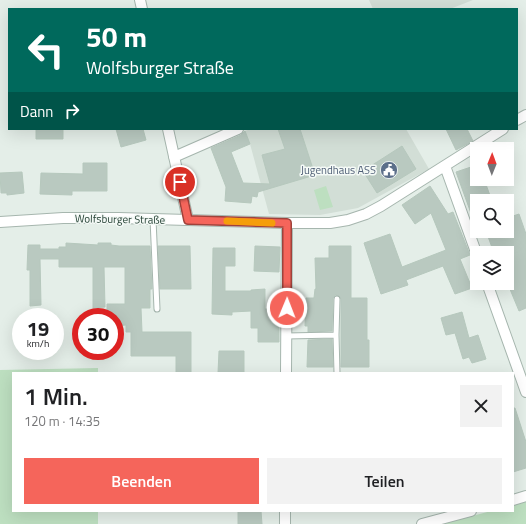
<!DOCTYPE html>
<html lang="de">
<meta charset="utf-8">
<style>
:root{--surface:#fff;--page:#f2f2f2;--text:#202124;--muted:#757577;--accent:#f5655b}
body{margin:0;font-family:"Titillium Web",sans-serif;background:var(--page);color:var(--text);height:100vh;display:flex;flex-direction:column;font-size:15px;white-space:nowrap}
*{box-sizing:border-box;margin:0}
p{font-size:13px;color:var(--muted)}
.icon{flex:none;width:22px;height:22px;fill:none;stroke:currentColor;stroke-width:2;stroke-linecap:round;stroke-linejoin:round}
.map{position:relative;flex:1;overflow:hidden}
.drawer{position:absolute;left:12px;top:372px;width:502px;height:140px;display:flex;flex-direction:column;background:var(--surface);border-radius:0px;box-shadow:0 4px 16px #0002}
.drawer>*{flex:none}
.top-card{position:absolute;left:8px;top:8px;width:510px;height:122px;border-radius:0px;box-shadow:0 4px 16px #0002;background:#00695c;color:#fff;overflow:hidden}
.needle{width:26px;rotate:1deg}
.buttons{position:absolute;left:470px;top:142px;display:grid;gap:8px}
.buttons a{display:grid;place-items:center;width:44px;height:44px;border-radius:0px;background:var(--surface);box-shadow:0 4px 16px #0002;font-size:20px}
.speed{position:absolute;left:12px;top:308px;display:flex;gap:8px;font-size:20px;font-weight:700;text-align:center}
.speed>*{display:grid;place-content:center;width:52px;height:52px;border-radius:50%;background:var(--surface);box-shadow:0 4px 16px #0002;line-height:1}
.speed small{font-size:10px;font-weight:400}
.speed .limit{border:6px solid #d22;background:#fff;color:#111}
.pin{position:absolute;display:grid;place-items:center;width:34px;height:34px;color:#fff;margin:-17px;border:2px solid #fff;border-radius:50%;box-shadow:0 1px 4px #0007}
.me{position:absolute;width:44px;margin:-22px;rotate:1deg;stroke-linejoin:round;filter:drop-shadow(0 0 3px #0008)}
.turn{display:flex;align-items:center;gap:14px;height:84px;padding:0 12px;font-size:18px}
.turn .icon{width:52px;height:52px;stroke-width:2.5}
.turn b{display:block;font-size:28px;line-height:34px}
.then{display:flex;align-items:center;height:38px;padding:0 12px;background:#0003;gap:8px;font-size:15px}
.round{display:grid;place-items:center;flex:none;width:42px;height:42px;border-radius:0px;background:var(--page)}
.summary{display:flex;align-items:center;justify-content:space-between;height:68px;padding:0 12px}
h1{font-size:24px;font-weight:600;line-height:30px}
.action{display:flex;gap:8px;margin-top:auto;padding:8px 12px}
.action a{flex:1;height:46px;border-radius:0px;background:var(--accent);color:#fff;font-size:16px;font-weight:600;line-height:46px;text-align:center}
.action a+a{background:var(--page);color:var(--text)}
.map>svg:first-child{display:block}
.built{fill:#d2ded6}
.green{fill:#bddfc0}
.building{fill:#b9c9c0;stroke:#b6c8bd}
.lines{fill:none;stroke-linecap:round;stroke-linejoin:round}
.service-casing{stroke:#a6b6ae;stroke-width:7}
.minor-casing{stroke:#a6b6ae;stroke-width:12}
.service{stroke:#fff;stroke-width:5}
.minor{stroke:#fff;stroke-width:10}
.route-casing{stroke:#9f423b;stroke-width:10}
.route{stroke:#f5655b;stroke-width:7}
.slow{stroke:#f59e0b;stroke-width:7}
.labels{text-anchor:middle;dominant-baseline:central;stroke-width:3;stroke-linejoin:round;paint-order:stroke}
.service-label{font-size:11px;fill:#4e5e75;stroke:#f5faf7;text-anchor:end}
.street-label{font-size:11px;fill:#234033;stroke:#f5faf7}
</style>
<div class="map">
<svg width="526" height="524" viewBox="0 0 526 524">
<rect width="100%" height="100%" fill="#e4eee8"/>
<!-- built -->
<path class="built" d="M 369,0 L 473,0 L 450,9 L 373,9 Z
M 251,129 L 406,129 L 429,169 L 358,208 L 320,215 L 269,214 L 250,144 L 245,131 Z"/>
<!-- green -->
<path class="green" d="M 326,186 L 333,207 L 320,210 L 314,190 Z
M 98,368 L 98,373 L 13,373 L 13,511 L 98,511 L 98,524 L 0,524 L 0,370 Z
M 526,501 L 526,524 L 442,524 L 491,511 L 513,511 L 513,505 Z"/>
<!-- building -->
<path class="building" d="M 36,129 L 63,129 L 63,139 L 36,139 Z
M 116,129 L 143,129 L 146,140 L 121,147 Z
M 278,129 L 300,129 L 315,175 L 258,192 L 257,197 L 252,196 L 251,203 L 225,201 L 226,187 L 211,148 L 241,135 L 245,131 L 250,144 L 231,152 L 243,183 L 270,184 L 262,155 L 285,149 Z
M 446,129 L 467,129 L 473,141 L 456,150 Z
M 402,146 L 416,169 L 377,193 L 363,171 Z
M 83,163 L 107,163 L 107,191 L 72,191 L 72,195 L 40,194 L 41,173 L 83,174 Z
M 477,165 L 477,179 L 484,179 L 492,201 L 477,201 L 477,226 L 476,227 L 456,172 Z
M 22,172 L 24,193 L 7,195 L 7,193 L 1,193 L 0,173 Z
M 430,186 L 448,214 L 453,212 L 470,255 L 460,259 L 472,288 L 455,294 L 443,266 L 406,280 L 408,285 L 381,294 L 364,243 L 390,234 L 402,267 L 446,250 L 431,213 L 415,224 L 402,205 Z
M 519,214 L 526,234 L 526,308 L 519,311 L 507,282 L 507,253 L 494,253 L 486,231 L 507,231 L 507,218 Z
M 66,243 L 98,245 L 98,243 L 111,243 L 111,245 L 119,246 L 150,246 L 152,289 L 150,289 L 150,308 L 141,308 L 142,332 L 191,332 L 191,373 L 176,373 L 176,356 L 131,356 L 131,332 L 126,332 L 126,325 L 115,326 L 115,317 L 107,317 L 107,304 L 125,304 L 125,267 L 104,267 L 105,307 L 93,308 L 93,267 L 59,267 L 59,259 L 40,259 L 41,305 L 30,306 L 30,270 L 27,270 L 28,245 L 40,245 L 40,249 L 59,249 L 59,247 L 66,247 Z
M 158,246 L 190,246 L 191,289 L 160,289 Z
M 255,246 L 280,247 L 279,272 L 254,271 Z
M 329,246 L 351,246 L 351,298 L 367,298 L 367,340 L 369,340 L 369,367 L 341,367 L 341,299 L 339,296 L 335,295 L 333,298 L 332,331 L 308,332 L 308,326 L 305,326 L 306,298 L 314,298 L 315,289 L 316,289 L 315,258 L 329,258 Z
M 213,248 L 235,248 L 235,266 L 225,266 L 225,291 L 251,291 L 251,290 L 265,289 L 265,309 L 273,309 L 273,324 L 279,324 L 279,342 L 258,342 L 258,328 L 251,328 L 251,311 L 232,312 L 232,315 L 212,314 Z
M 462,312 L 469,338 L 478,335 L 486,359 L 472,363 L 469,357 L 463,359 L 455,333 L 446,335 L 441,318 Z
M 332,339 L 333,367 L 307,367 L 308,340 Z
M 219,351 L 244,351 L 244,373 L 218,373 Z
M 513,408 L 515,408 L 526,442 L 526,468 L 513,472 Z
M 238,511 L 261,511 L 262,524 L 238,524 Z"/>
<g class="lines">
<defs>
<path id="service" d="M 153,219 L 157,309
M 336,335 L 337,299
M 286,336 L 336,335 L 337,373"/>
<path id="minor" d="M 140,0 L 142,9
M 517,120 L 526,115
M 168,129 L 188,220
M 174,157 L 238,129
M 445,166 L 477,255
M 0,222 L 63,218 L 119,218 L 287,223 L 330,223 L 348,220 L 366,214 L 381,206 L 503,129
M 487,283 L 526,392
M 286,373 L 287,223
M 513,500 L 526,496
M 285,524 L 285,511
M 422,524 L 471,511"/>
</defs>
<!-- service casing -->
<use href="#service" class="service-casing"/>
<!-- minor casing -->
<use href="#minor" class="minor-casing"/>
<!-- service -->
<use href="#service" class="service"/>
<!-- minor -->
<use href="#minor" class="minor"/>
</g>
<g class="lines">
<defs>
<path id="route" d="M 180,182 L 188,220 L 287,223 L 287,308"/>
</defs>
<!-- route casing -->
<use href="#route" class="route-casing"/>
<!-- route -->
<use href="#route" class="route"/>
<!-- slow -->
<path class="slow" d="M 227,221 L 272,223"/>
</g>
<!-- icons -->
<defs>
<symbol id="civic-disc" viewBox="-11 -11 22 22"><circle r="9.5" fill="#5c6f8a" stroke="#f5faf7"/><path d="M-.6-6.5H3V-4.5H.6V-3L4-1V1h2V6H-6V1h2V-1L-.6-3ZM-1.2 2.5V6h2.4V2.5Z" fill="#fff"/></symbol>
</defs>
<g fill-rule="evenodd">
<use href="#civic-disc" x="379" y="160" width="20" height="20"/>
</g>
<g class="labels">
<!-- service labels -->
<g class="service-label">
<text x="376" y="170">Jugendhaus ASS</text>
</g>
<!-- street labels -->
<g class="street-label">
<text transform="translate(120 219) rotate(1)">Wolfsburger Straße</text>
</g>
</g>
</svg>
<div class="buttons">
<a><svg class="needle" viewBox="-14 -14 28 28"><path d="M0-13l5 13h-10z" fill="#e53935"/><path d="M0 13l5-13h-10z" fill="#757577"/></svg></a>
<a><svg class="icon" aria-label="search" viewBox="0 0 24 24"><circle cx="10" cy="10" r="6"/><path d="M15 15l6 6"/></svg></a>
<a><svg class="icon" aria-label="layers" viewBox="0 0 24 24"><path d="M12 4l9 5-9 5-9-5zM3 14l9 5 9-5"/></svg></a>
</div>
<div class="speed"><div>19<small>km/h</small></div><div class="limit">30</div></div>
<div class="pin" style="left:180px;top:182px;background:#d93025"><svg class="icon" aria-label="arrive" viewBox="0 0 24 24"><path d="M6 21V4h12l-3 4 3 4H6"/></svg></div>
<svg class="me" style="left:287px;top:308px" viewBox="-20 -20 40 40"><circle r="17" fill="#f5655b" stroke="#fff" stroke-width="3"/><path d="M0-11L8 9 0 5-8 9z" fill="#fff"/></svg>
<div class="top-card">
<div class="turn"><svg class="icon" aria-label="left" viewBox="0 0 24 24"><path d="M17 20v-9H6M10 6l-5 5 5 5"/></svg><div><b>50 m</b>Wolfsburger Straße</div></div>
<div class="then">Dann<svg class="icon" aria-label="right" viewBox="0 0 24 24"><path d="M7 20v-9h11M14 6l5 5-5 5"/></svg></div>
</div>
<section class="drawer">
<div class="summary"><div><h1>1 Min.</h1><p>120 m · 14:35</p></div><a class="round"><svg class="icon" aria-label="close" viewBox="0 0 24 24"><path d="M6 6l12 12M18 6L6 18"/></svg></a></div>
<div class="action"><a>Beenden</a><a>Teilen</a></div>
</section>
</div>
